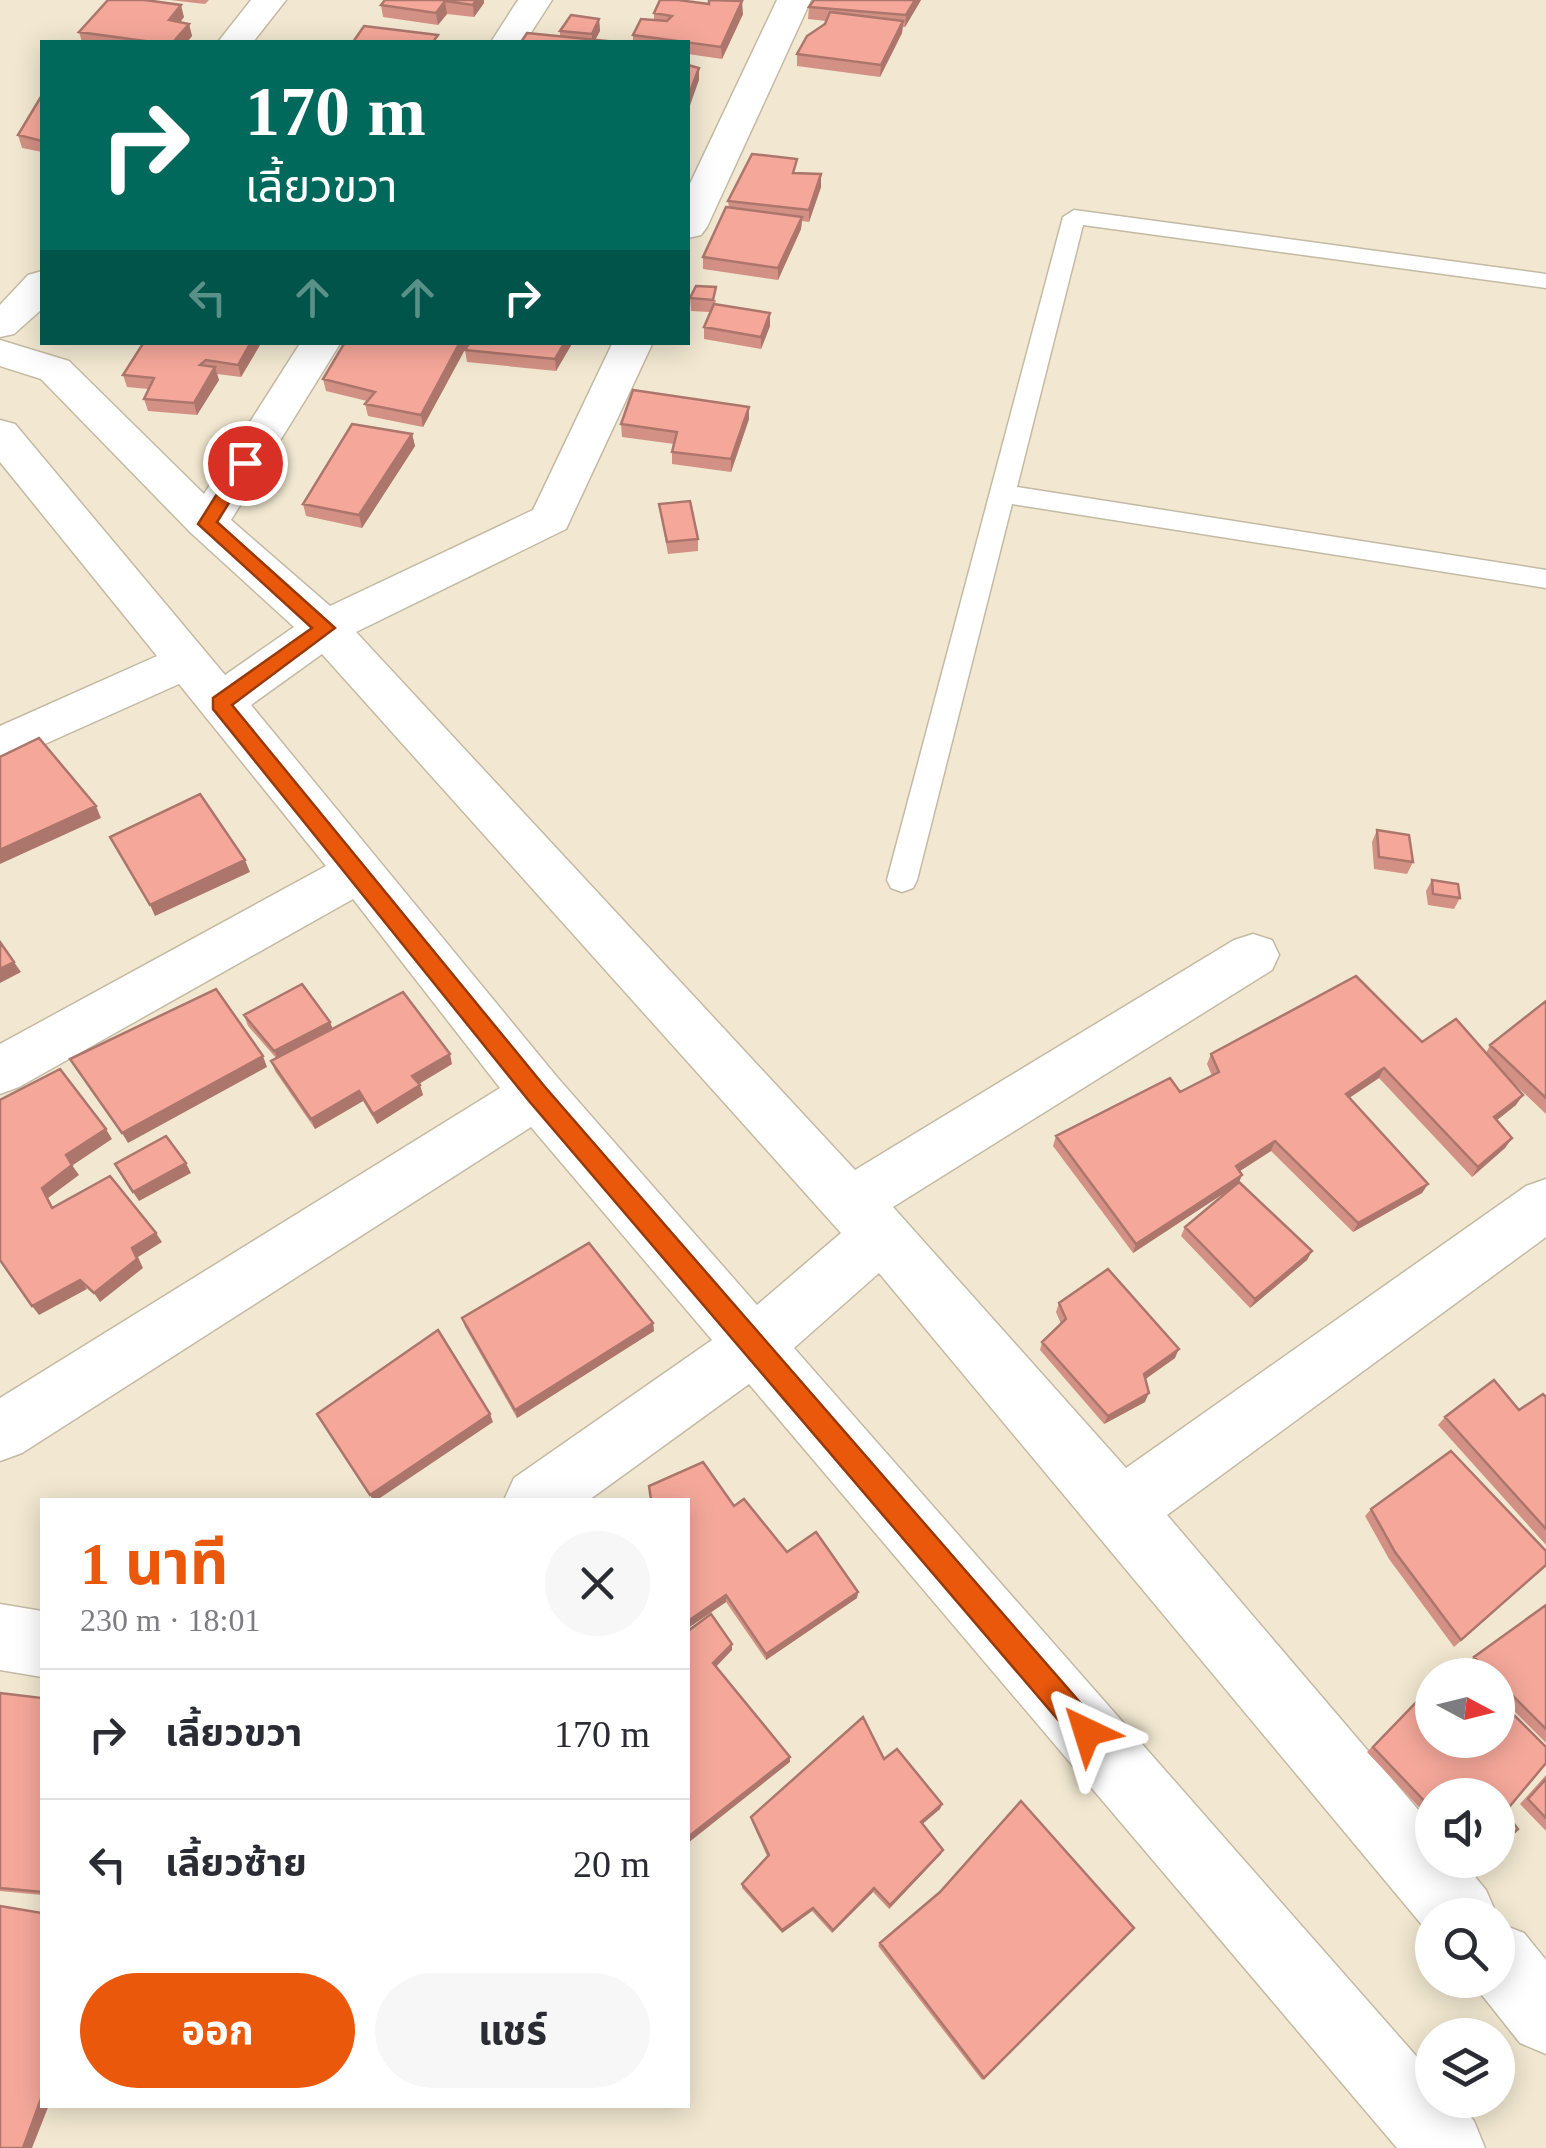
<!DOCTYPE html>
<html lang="th">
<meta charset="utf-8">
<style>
:root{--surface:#fff;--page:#f7f7f7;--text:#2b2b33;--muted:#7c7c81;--line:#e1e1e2;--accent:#ea580c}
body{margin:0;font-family:"Times New Roman","Noto Sans Thai",serif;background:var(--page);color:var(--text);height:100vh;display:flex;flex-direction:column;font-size:38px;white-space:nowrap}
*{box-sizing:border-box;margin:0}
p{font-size:32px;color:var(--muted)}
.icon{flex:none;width:55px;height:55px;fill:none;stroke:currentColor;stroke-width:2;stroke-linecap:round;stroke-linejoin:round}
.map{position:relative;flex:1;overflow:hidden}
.panel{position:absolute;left:40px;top:1498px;width:650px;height:610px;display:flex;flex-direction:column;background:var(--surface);border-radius:0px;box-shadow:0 5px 25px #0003}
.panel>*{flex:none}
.top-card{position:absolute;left:40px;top:40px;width:650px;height:305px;border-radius:0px;box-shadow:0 5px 25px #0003;background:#00695c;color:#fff;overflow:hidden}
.needle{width:65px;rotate:97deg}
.tools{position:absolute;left:1415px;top:1658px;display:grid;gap:20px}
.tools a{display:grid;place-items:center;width:100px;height:100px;border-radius:50%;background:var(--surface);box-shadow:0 5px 25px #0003;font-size:50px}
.pin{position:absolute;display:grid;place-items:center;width:85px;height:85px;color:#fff;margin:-42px;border:5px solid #fff;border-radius:50%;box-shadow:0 2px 10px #0007}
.me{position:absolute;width:110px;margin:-55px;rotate:319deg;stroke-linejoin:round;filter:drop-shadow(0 0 8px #0008)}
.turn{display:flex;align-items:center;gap:35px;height:210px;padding:0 40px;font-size:45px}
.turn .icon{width:130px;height:130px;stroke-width:2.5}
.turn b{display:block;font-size:70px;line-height:85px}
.lanes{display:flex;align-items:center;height:95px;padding:0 40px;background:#0003;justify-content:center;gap:50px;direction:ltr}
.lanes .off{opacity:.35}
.round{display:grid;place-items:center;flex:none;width:105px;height:105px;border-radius:52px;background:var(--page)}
.summary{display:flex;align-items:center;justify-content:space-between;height:170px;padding:0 40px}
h1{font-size:60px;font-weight:700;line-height:75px;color:var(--accent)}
.cta{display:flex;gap:20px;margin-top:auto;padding:20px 40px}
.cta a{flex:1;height:115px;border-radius:60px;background:var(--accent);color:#fff;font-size:40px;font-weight:700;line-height:115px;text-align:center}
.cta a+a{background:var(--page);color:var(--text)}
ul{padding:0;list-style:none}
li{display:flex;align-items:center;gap:30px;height:130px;padding:0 40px;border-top:2px solid var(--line)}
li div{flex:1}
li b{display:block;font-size:38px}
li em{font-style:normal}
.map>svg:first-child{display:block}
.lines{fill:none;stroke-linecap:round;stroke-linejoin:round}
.lane-casing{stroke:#c4baa4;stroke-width:3}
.street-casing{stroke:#c4baa4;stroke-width:3}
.lane{fill:#fff;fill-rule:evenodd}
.street{fill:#fff;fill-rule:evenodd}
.wall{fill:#d39084}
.shaded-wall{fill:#ac766c}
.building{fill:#f5a89a;stroke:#ac766c;stroke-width:2.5}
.route{fill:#ea580c;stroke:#983908;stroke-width:2.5}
</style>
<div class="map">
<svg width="1546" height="2148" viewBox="0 0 1546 2148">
<rect width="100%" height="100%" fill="#f2e8d1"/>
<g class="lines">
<defs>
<path id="lane" d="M 1074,210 L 1546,274 L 1546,288 L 1083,225 L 1017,487 L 1546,570 L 1546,588 L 1012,504 L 917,880 L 913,888 L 902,892 L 891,888 L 887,880 L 1063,217 Z"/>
<path id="street" d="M 251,0 L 286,0 L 253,42 L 218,42 Z
M 518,0 L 552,0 L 525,42 L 491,42 Z
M 777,0 L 811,0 L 707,227 L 701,235 L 688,238 L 688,188 Z
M 42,271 L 42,309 L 14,334 L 0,337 L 0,305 L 28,275 Z
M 0,340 L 69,361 L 204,494 L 301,342 L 341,342 L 231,520 L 330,606 L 533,510 L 613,342 L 653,342 L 566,529 L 356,632 L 855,1170 L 1234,940 L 1253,934 L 1272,940 L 1279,955 L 1272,970 L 893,1207 L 1126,1468 L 1526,1186 L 1546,1179 L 1546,1237 L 1167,1515 L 1432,1826 L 1432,1860 L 1461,1860 L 1486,1890 L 1497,1915 L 1432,1915 L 1432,1937 L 879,1273 L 794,1348 L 1432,2074 L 1432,2100 L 1456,2100 L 1474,2121 L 1485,2148 L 1397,2148 L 749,1384 L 589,1500 L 504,1500 L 514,1478 L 712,1340 L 531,1127 L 22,1453 L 0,1461 L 0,1398 L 500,1088 L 353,899 L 19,1087 L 0,1094 L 0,1044 L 326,866 L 179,684 L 0,764 L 0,726 L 157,656 L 0,462 L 0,420 L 15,424 L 225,675 L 294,627 L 191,533 L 41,379 L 0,366 ZM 322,654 L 841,1233 L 757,1305 L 557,1077 L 251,705 Z
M 0,1604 L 42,1611 L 42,1677 L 0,1670 Z
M 1498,1923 L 1524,1933 L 1546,1960 L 1546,2054 L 1520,2043 L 1470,1980 L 1498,1980 Z"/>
</defs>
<!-- lane casing -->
<use href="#lane" class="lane-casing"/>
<!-- street casing -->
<use href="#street" class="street-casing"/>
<!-- lane -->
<use href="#lane" class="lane"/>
<!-- street -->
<use href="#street" class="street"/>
</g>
<!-- wall -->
<path class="wall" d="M 170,0 L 209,0 L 205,4 Z
M 385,0 L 484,0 L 484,3 L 474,17 L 447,14 L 438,25 L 383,17 L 381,5 Z
M 814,0 L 921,0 L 905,27 L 903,27 L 902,33 L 880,77 L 797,66 L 797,54 L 826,21 L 808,19 L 809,7 Z
M 654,13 L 743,14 L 722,59 L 688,54 L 688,42 L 633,42 L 633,35 L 654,20 Z
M 184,17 L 180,22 L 189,24 L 192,36 L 187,42 L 82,42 L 79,32 Z
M 599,19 L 600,31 L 595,40 L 560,37 L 560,31 Z
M 42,95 L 42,152 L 22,148 L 18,135 Z
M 797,173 L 821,174 L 821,187 L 809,222 L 802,221 L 801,229 L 778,280 L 703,269 L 703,257 L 729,208 L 728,201 Z
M 690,298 L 716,300 L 715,304 L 770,326 L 761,349 L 704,339 L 704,327 L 710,312 L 691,311 Z
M 469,342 L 423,427 L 368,416 L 365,404 L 367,401 L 326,391 L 323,379 Z
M 470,342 L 573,342 L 556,371 L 467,362 L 465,350 Z
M 260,345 L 241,377 L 217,374 L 219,380 L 197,415 L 148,411 L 144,399 L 148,389 L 127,387 L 123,375 Z
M 749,407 L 749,419 L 731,472 L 672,464 L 672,452 L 674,444 L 622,437 L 621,424 Z
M 412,434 L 415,446 L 362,528 L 306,516 L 303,504 Z
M 659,504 L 698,539 L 698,551 L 668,554 Z
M 1377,830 L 1413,862 L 1407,874 L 1374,869 L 1372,842 Z
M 1432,880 L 1460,898 L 1454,909 L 1428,905 L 1426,891 Z
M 1546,1001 L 1546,1114 L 1505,1075 L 1516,1105 L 1497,1120 L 1512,1138 L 1505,1148 L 1472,1177 L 1379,1078 L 1349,1098 L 1428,1184 L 1422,1193 L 1353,1232 L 1271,1151 L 1240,1171 L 1242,1175 L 1239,1182 L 1312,1251 L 1307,1260 L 1250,1308 L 1181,1236 L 1185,1227 L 1229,1190 L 1133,1253 L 1053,1146 L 1056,1136 L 1180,1092 L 1212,1076 L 1207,1064 L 1211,1054 L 1422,1042 L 1486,1053 L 1490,1045 Z
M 244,1015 L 330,1022 L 332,1029 L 452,1064 L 419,1084 L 423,1095 L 377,1124 L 363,1101 L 315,1129 L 275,1071 L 271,1061 L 276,1058 L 248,1026 Z
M 1059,1303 L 1175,1358 L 1145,1379 L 1145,1402 L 1104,1424 L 1040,1350 L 1042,1342 L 1061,1324 L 1056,1312 Z
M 462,1318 L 653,1323 L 654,1331 L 517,1418 L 465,1327 Z
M 1546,1397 L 1546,1545 L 1438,1425 L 1445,1417 L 1519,1410 Z
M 734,1506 L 787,1552 L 858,1592 L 857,1598 L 766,1660 L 726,1602 L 688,1628 Z
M 1371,1509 L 1546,1565 L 1454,1647 L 1389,1559 L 1365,1516 Z
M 1546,1605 L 1546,1743 L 1498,1695 L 1498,1675 L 1478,1675 L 1466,1663 Z
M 1432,1684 L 1432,1740 L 1505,1812 L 1432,1795 L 1432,1821 L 1367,1752 Z
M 0,1693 L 42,1698 L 42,1895 L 0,1891 Z
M 884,1759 L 942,1804 L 940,1809 L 922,1824 L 941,1854 L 889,1909 L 873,1892 L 832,1933 L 812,1911 L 782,1933 L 742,1888 L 742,1884 L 767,1856 L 752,1822 L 751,1817 Z
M 1546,1775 L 1546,1831 L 1520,1804 Z
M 1470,1860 L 1484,1860 L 1475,1865 Z
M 880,1943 L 984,2078 L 982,2080 L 878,1946 Z"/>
<!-- shaded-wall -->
<path class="shaded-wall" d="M 476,0 L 484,0 L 484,3 L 474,17 L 473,5 Z
M 915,0 L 921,0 L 905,27 L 906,15 Z
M 445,1 L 447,14 L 438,25 L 436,13 Z
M 742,1 L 743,14 L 722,59 L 721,47 Z
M 181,5 L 184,17 L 173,32 L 169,20 Z
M 599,19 L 600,31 L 594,42 L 592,42 L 592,34 Z
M 903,21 L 902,33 L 880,77 L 881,65 Z
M 189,24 L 192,36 L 187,42 L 173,42 Z
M 699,68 L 699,80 L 688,111 L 688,97 Z
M 821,174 L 821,187 L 809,222 L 809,210 Z
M 802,217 L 801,229 L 778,280 L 778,268 Z
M 770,313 L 770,326 L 761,349 L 761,337 Z
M 251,342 L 259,342 L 260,345 L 241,377 L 238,365 Z
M 460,342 L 469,342 L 423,427 L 421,415 Z
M 565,342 L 573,342 L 556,371 L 555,359 Z
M 215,367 L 219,380 L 197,415 L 194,403 Z
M 749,407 L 749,419 L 731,472 L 731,459 Z
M 412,434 L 415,446 L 362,528 L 359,515 Z
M 96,806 L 101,818 L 0,864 L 0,850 Z
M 245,860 L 250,872 L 155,916 L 150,905 Z
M 14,962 L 21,972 L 0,983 L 0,969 Z
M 330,1022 L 334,1032 L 279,1061 L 274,1051 Z
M 450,1054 L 452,1064 L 415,1086 L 412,1076 Z
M 263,1056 L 267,1067 L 128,1143 L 122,1133 Z
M 1384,1068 L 1379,1078 L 1340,1104 L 1346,1094 Z
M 420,1085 L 423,1095 L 377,1124 L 373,1114 Z
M 359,1091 L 363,1101 L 315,1129 L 311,1119 Z
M 1523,1095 L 1516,1105 L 1488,1127 L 1494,1117 Z
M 106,1129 L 112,1139 L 73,1165 L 66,1155 Z
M 1512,1138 L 1505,1148 L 1472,1177 L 1478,1167 Z
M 1275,1141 L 1271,1151 L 1232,1176 L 1236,1166 Z
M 186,1163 L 191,1173 L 139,1201 L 133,1192 Z
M 72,1165 L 79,1175 L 48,1198 L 58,1217 L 42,1188 Z
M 1242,1175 L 1238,1184 L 1133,1253 L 1136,1244 Z
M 1428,1184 L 1422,1193 L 1353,1232 L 1358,1223 Z
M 156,1233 L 162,1242 L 138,1257 L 143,1268 L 100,1302 L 94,1293 L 132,1248 Z
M 1312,1251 L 1307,1260 L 1250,1308 L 1255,1299 Z
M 80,1280 L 87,1289 L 39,1315 L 32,1306 Z
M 653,1323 L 654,1331 L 517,1418 L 515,1410 Z
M 1179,1349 L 1175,1358 L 1140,1383 L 1144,1374 Z
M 1149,1393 L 1145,1402 L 1104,1424 L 1108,1416 Z
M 490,1414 L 493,1422 L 377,1500 L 373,1500 L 370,1495 Z
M 858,1592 L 857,1598 L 766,1660 L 766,1654 Z
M 726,1595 L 726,1602 L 688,1628 L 688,1621 Z
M 732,1644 L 732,1650 L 714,1669 L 713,1663 Z
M 790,1757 L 790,1762 L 688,1843 L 688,1837 Z
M 942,1804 L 940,1809 L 919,1827 L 921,1822 Z
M 943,1850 L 941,1854 L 889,1909 L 890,1905 Z
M 874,1888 L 873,1892 L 832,1933 L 833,1930 Z
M 813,1908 L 812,1911 L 782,1933 L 782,1930 Z
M 42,2096 L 42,2105 L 49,2105 L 32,2148 L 23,2148 Z"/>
<!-- building -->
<path class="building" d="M 108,0 L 145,0 L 181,5 L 169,20 L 189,24 L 173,42 L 152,42 L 79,32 Z
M 385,0 L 476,0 L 473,5 L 445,1 L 436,13 L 381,5 Z
M 660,0 L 678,0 L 709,4 L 709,0 L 742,1 L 721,47 L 633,35 L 641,19 L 667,21 L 672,16 L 654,13 Z
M 814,0 L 915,0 L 906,15 L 809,7 Z
M 830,12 L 903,21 L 881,65 L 797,54 L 807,36 L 825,24 Z
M 571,15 L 599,19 L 592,34 L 560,31 Z
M 364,26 L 438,35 L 433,42 L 353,42 Z
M 527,33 L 617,42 L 521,42 Z
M 688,65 L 699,68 L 688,97 Z
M 42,95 L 42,141 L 18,135 Z
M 752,154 L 797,159 L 793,173 L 821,174 L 809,210 L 728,201 Z
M 726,207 L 802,217 L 778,268 L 703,257 Z
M 696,286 L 716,287 L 713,300 L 690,298 Z
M 714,304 L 770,313 L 761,337 L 704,327 Z
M 144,342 L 251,342 L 238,365 L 206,360 L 200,365 L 215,367 L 194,403 L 144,399 L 154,378 L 123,375 Z
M 345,342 L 460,342 L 421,415 L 365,404 L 375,392 L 323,379 Z
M 470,342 L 565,342 L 555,359 L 465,350 Z
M 633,390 L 749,407 L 731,459 L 672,452 L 677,432 L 621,424 Z
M 352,424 L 412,434 L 359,515 L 303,504 Z
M 690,501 L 698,539 L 667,542 L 659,504 Z
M 39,738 L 96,806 L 0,850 L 0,757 Z
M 200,794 L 245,860 L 150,905 L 110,837 Z
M 1377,830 L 1409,835 L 1413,862 L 1379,857 Z
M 1432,880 L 1458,884 L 1460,898 L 1433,894 Z
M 0,942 L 14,962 L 0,969 Z
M 1356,976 L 1422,1042 L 1456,1019 L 1523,1095 L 1494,1117 L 1512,1138 L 1478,1167 L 1384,1068 L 1346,1094 L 1428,1184 L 1358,1223 L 1275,1141 L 1236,1166 L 1242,1175 L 1136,1244 L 1056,1136 L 1170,1078 L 1180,1092 L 1219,1072 L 1211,1054 Z
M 302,984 L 330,1022 L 274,1051 L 244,1015 Z
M 216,989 L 263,1056 L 122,1133 L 70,1059 Z
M 403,992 L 450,1054 L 412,1076 L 420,1085 L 373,1114 L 359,1091 L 311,1119 L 271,1061 Z
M 1546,1001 L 1546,1098 L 1490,1045 Z
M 60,1069 L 106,1129 L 66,1155 L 72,1165 L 42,1188 L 52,1208 L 110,1176 L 156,1233 L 132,1248 L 137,1259 L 94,1293 L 80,1280 L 32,1306 L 0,1260 L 0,1100 Z
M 166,1136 L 186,1163 L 133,1192 L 115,1164 Z
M 1239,1182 L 1312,1251 L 1255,1299 L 1185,1227 Z
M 589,1243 L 653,1323 L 515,1410 L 462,1318 Z
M 1108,1269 L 1179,1349 L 1144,1374 L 1149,1393 L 1108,1416 L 1042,1342 L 1066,1319 L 1059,1303 Z
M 438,1330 L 490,1414 L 370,1495 L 317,1414 Z
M 1494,1380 L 1519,1410 L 1543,1394 L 1546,1397 L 1546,1529 L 1445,1417 Z
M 1451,1451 L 1546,1551 L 1546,1565 L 1461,1640 L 1395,1552 L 1371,1509 Z
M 703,1462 L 734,1506 L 744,1499 L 787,1552 L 816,1532 L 858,1592 L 766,1654 L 726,1595 L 688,1621 L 688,1500 L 651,1500 L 649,1486 Z
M 1546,1605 L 1546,1729 L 1498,1681 L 1498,1675 L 1492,1675 L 1474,1657 Z
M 711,1614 L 732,1644 L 713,1663 L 790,1757 L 688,1837 L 688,1631 Z
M 1458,1660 L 1474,1675 L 1443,1675 Z
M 1432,1686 L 1432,1740 L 1498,1740 L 1498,1699 L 1546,1747 L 1546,1763 L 1505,1812 L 1518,1829 L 1498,1847 L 1498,1795 L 1432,1795 L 1432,1809 L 1373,1747 Z
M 0,1693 L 42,1698 L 42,1892 L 0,1888 Z
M 863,1717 L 884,1759 L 897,1749 L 942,1804 L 921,1822 L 943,1850 L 890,1905 L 874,1888 L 833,1930 L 813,1908 L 782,1930 L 742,1884 L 769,1855 L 751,1817 Z
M 1546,1779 L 1546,1818 L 1528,1799 Z
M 1021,1801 L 1134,1928 L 984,2078 L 880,1943 L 940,1892 Z
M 0,1906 L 42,1913 L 42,2096 L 23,2148 L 0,2148 Z"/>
<!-- route -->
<path class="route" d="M 245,457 L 254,463 L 217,522 L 335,628 L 232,705 L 545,1087 L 1097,1722 L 1101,1732 L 1097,1742 L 1087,1746 L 1077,1742 L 529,1101 L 213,709 L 213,698 L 312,628 L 198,524 L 239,459 Z"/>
</svg>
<div class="tools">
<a><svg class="needle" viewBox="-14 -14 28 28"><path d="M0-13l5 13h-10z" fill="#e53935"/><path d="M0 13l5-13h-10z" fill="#7c7c81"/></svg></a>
<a><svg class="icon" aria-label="sound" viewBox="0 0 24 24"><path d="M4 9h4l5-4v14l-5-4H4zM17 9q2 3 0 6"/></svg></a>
<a><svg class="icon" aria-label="search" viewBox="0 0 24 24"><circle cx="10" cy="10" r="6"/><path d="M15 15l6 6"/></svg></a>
<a><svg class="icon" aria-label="layers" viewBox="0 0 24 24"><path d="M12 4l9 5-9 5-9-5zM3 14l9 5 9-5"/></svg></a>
</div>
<div class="pin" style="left:245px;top:463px;background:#d93025"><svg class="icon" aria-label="arrive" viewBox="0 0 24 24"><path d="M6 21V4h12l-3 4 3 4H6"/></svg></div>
<svg class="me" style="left:1087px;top:1732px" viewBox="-20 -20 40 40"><path d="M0-17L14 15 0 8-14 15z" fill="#ea580c" stroke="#fff" stroke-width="4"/></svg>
<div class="top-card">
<div class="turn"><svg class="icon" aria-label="right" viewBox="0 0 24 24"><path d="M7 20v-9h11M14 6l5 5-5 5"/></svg><div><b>170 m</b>เลี้ยวขวา</div></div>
<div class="lanes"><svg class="icon off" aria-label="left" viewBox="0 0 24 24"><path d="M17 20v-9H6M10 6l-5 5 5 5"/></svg><svg class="icon off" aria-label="ahead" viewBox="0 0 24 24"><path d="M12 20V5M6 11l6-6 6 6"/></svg><svg class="icon off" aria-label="ahead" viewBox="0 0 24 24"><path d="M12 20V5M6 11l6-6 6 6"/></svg><svg class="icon" aria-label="right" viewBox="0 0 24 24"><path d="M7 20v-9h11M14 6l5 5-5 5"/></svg></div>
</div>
<section class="panel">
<div class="summary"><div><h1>1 นาที</h1><p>230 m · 18:01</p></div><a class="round"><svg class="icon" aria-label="close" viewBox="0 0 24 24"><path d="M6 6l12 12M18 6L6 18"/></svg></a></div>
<ul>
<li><svg class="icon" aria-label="right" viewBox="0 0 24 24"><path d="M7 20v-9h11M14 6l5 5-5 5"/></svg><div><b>เลี้ยวขวา</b></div><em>170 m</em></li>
<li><svg class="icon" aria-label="left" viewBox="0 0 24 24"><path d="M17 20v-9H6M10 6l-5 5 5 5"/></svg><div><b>เลี้ยวซ้าย</b></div><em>20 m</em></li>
</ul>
<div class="cta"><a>ออก</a><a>แชร์</a></div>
</section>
</div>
